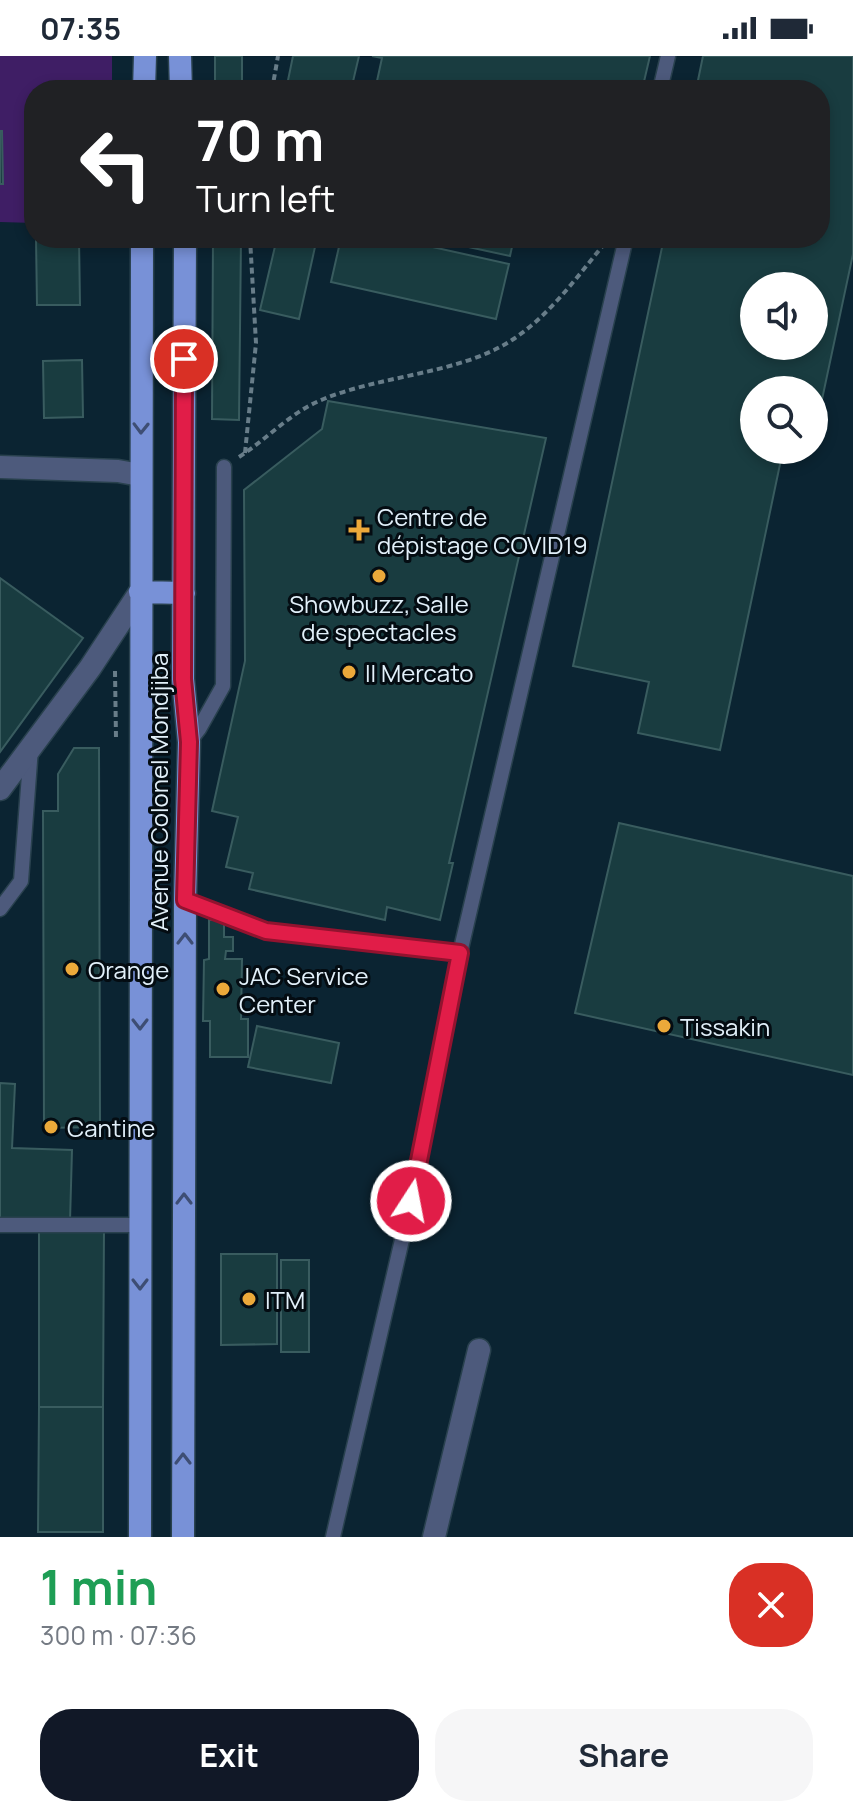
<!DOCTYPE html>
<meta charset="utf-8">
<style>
:root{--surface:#fff;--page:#f6f6f7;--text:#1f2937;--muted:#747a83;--accent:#111827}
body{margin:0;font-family:Manrope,sans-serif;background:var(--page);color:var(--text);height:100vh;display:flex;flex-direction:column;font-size:30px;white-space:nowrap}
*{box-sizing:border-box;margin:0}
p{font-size:26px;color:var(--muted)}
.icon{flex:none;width:44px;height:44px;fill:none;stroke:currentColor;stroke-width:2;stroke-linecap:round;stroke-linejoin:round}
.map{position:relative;height:1481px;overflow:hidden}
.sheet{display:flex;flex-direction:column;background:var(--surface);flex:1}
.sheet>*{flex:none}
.hud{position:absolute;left:24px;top:24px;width:806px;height:168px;border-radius:32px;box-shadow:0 4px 12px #0003;background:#202124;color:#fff;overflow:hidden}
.controls{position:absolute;left:740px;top:216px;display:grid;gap:16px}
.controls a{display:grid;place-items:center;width:88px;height:88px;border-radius:50%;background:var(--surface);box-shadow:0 4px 12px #0003;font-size:40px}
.pin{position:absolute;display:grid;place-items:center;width:68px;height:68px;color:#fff;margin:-34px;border:4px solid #fff;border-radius:50%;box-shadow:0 2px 8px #0007}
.me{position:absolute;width:88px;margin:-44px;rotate:11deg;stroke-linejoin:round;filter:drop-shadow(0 0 6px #0008)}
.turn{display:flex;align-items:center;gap:28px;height:168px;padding:0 40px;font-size:36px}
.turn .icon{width:104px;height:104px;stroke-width:2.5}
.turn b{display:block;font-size:56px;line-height:68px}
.round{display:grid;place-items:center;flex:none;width:84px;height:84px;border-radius:32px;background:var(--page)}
.overview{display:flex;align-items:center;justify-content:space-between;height:136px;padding:0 40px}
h1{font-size:48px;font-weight:700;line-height:60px;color:#1e9e55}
.button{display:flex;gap:16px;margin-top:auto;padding:16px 40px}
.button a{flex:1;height:92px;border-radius:32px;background:var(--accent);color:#fff;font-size:32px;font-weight:700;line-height:92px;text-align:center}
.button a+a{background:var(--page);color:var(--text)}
.status{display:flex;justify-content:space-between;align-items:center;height:56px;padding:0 40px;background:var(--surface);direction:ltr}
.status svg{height:22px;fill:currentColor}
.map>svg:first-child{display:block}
.green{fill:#3f1e65}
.building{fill:#193c40;stroke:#395c5f;stroke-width:2;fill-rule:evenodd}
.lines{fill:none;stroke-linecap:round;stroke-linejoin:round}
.service-casing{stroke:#29414e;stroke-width:17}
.minor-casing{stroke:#29414e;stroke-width:25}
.primary-casing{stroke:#29414e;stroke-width:25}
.path{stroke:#687d89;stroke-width:4;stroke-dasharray:6 4;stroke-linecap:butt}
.service{stroke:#4d5a7c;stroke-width:14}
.minor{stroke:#4d5a7c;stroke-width:22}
.primary{stroke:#7891d7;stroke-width:22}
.oneway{stroke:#3e4e74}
.route-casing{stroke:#92132f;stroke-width:20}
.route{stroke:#e11d48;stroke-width:14}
.poi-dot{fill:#eca93a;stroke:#040c12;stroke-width:3}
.labels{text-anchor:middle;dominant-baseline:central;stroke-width:6;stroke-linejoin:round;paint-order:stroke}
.poi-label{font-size:24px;fill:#e2f0fa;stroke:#040c12;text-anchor:start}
.street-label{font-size:24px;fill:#e2f0fa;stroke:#040c12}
</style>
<div class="status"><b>07:35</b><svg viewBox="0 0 49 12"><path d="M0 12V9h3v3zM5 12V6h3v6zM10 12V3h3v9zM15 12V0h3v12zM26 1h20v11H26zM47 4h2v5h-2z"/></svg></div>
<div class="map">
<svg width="853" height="1481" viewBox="0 0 853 1481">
<rect width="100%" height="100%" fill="#0b2432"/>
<!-- green -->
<path class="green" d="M 0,0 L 112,0 L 112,34 L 34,34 L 34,167 L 0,166 Z"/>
<!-- building -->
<path class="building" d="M 215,0 L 242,0 L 242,34 L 215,34 Z
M 293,0 L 359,0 L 351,34 L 286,34 Z
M 372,0 L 650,0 L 642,34 L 375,34 L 382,2 Z
M 703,0 L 853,0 L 853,198 L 817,367 L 814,367 L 814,334 L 754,334 L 754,394 L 783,394 L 720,694 L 638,677 L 649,626 L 573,610 L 664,182 L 820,182 L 820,34 L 696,34 ZM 754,230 L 814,230 L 814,290 L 754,290 Z
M 0,75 L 2,75 L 3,128 L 0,128 Z
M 36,182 L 79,182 L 80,249 L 37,249 Z
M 213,182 L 241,182 L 239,364 L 212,363 Z
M 277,182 L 317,182 L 299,263 L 260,254 Z
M 341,182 L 392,182 L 509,208 L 496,263 L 331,226 Z
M 427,182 L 514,182 L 510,200 Z
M 82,304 L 83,361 L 44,362 L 43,305 Z
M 328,345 L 546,382 L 449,807 L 453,807 L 440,864 L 387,851 L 385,864 L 249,833 L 253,817 L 226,811 L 238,761 L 212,755 L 245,605 L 244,434 L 322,373 Z
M 0,522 L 83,582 L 0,696 Z
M 74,692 L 99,692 L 100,1071 L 44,1072 L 43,755 L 58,755 L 58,718 Z
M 619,767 L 853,820 L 853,1019 L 575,957 Z
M 209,864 L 224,864 L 224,881 L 233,881 L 233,895 L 226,895 L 225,903 L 242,903 L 241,963 L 248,963 L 248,1001 L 210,1001 L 210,965 L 203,965 L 204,904 L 209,903 Z
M 257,970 L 339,987 L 331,1027 L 248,1011 Z
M 0,1027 L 15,1028 L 12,1092 L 72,1094 L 70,1165 L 0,1163 Z
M 104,1170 L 103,1351 L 39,1351 L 39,1171 Z
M 221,1198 L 277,1198 L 277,1288 L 221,1289 Z
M 281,1204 L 309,1204 L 309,1296 L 281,1296 Z
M 39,1351 L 103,1351 L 103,1476 L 38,1476 Z"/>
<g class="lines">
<defs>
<path id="service" d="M 660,34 L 668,0
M 189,686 L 199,673 L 223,630 L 224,411
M 185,844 L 266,875 L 460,897
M 0,853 L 21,825 L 31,692
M 0,1169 L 140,1169
M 333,1481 L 411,1145 L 460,897 L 626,182"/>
<path id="minor" d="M 0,411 L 118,415 L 140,419
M 0,733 L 90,612 L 140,536
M 434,1481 L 479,1294"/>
<path id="primary" d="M 180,0 L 181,34
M 144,34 L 145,0
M 140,536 L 184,537
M 140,1481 L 142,182
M 183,1481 L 185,844 L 189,686 L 183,623 L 185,182"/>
</defs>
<!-- service casing -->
<use href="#service" class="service-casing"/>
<!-- minor casing -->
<use href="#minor" class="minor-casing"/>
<!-- primary casing -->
<use href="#primary" class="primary-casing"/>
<!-- path -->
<path class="path" d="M 272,34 L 278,0
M 245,397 L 256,287 L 250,182
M 239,401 C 267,383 289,358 319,345 C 378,319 458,319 512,284 C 549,260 577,221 605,187
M 115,615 L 116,682"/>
<!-- service -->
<use href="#service" class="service"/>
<!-- minor -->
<use href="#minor" class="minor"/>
<!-- primary -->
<use href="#primary" class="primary"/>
</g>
<!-- one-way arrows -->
<defs><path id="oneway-chevron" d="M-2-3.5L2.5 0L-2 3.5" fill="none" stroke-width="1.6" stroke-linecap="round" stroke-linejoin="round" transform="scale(2)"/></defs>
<g class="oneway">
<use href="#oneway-chevron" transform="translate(141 372) rotate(91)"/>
<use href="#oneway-chevron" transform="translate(185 883) rotate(-90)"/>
<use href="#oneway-chevron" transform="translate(140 968) rotate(90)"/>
<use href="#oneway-chevron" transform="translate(184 1143) rotate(-90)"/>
<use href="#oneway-chevron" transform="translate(140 1228) rotate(90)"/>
<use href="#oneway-chevron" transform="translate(183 1403) rotate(-90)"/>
</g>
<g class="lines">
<defs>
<path id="route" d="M 184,303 L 183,623 L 189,686 L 185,844 L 266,875 L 460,897 L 411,1145"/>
</defs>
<!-- route casing -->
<use href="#route" class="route-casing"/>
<!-- route -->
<use href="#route" class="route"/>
</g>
<!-- markers -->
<g class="poi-dot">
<path d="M355 462h8v8h8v8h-8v8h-8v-8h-8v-8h8z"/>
<circle cx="379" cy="520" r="8"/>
<circle cx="349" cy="616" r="8"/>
<circle cx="72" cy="913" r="8"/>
<circle cx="223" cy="933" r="8"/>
<circle cx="664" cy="970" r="8"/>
<circle cx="51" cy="1071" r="8"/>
<circle cx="249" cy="1243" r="8"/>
</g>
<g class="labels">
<!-- poi labels -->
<g class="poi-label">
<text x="377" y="460">Centre de<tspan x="377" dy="28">dépistage COVID19</tspan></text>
<text x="379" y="547" text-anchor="middle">Showbuzz, Salle<tspan x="379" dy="28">de spectacles</tspan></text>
<text x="365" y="616">Il Mercato</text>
<text x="88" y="913">Orange</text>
<text x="239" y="919">JAC Service<tspan x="239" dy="28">Center</tspan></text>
<text x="680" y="970">Tissakin</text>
<text x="67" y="1071">Cantine</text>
<text x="265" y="1243">ITM</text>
</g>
<!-- street labels -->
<g class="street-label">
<text transform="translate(158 736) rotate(-90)">Avenue Colonel Mondjiba</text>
</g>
</g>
</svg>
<div class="controls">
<a><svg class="icon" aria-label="sound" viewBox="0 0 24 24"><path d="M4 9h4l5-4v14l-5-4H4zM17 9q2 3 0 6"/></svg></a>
<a><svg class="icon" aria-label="search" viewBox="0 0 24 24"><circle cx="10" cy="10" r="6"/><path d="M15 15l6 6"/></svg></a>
</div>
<div class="pin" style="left:184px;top:303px;background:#d93025"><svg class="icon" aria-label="arrive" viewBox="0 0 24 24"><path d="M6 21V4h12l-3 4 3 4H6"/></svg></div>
<svg class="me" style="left:411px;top:1145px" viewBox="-20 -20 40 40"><circle r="17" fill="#e11d48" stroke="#fff" stroke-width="3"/><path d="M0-11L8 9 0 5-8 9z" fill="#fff"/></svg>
<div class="hud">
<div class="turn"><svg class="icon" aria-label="left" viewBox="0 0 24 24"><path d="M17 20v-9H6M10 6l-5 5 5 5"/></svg><div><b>70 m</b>Turn left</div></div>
</div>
</div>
<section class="sheet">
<div class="overview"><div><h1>1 min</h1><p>300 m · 07:36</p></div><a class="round" style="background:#d93025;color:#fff"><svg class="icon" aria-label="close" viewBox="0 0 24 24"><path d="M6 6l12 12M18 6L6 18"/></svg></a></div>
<div class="button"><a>Exit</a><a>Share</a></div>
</section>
